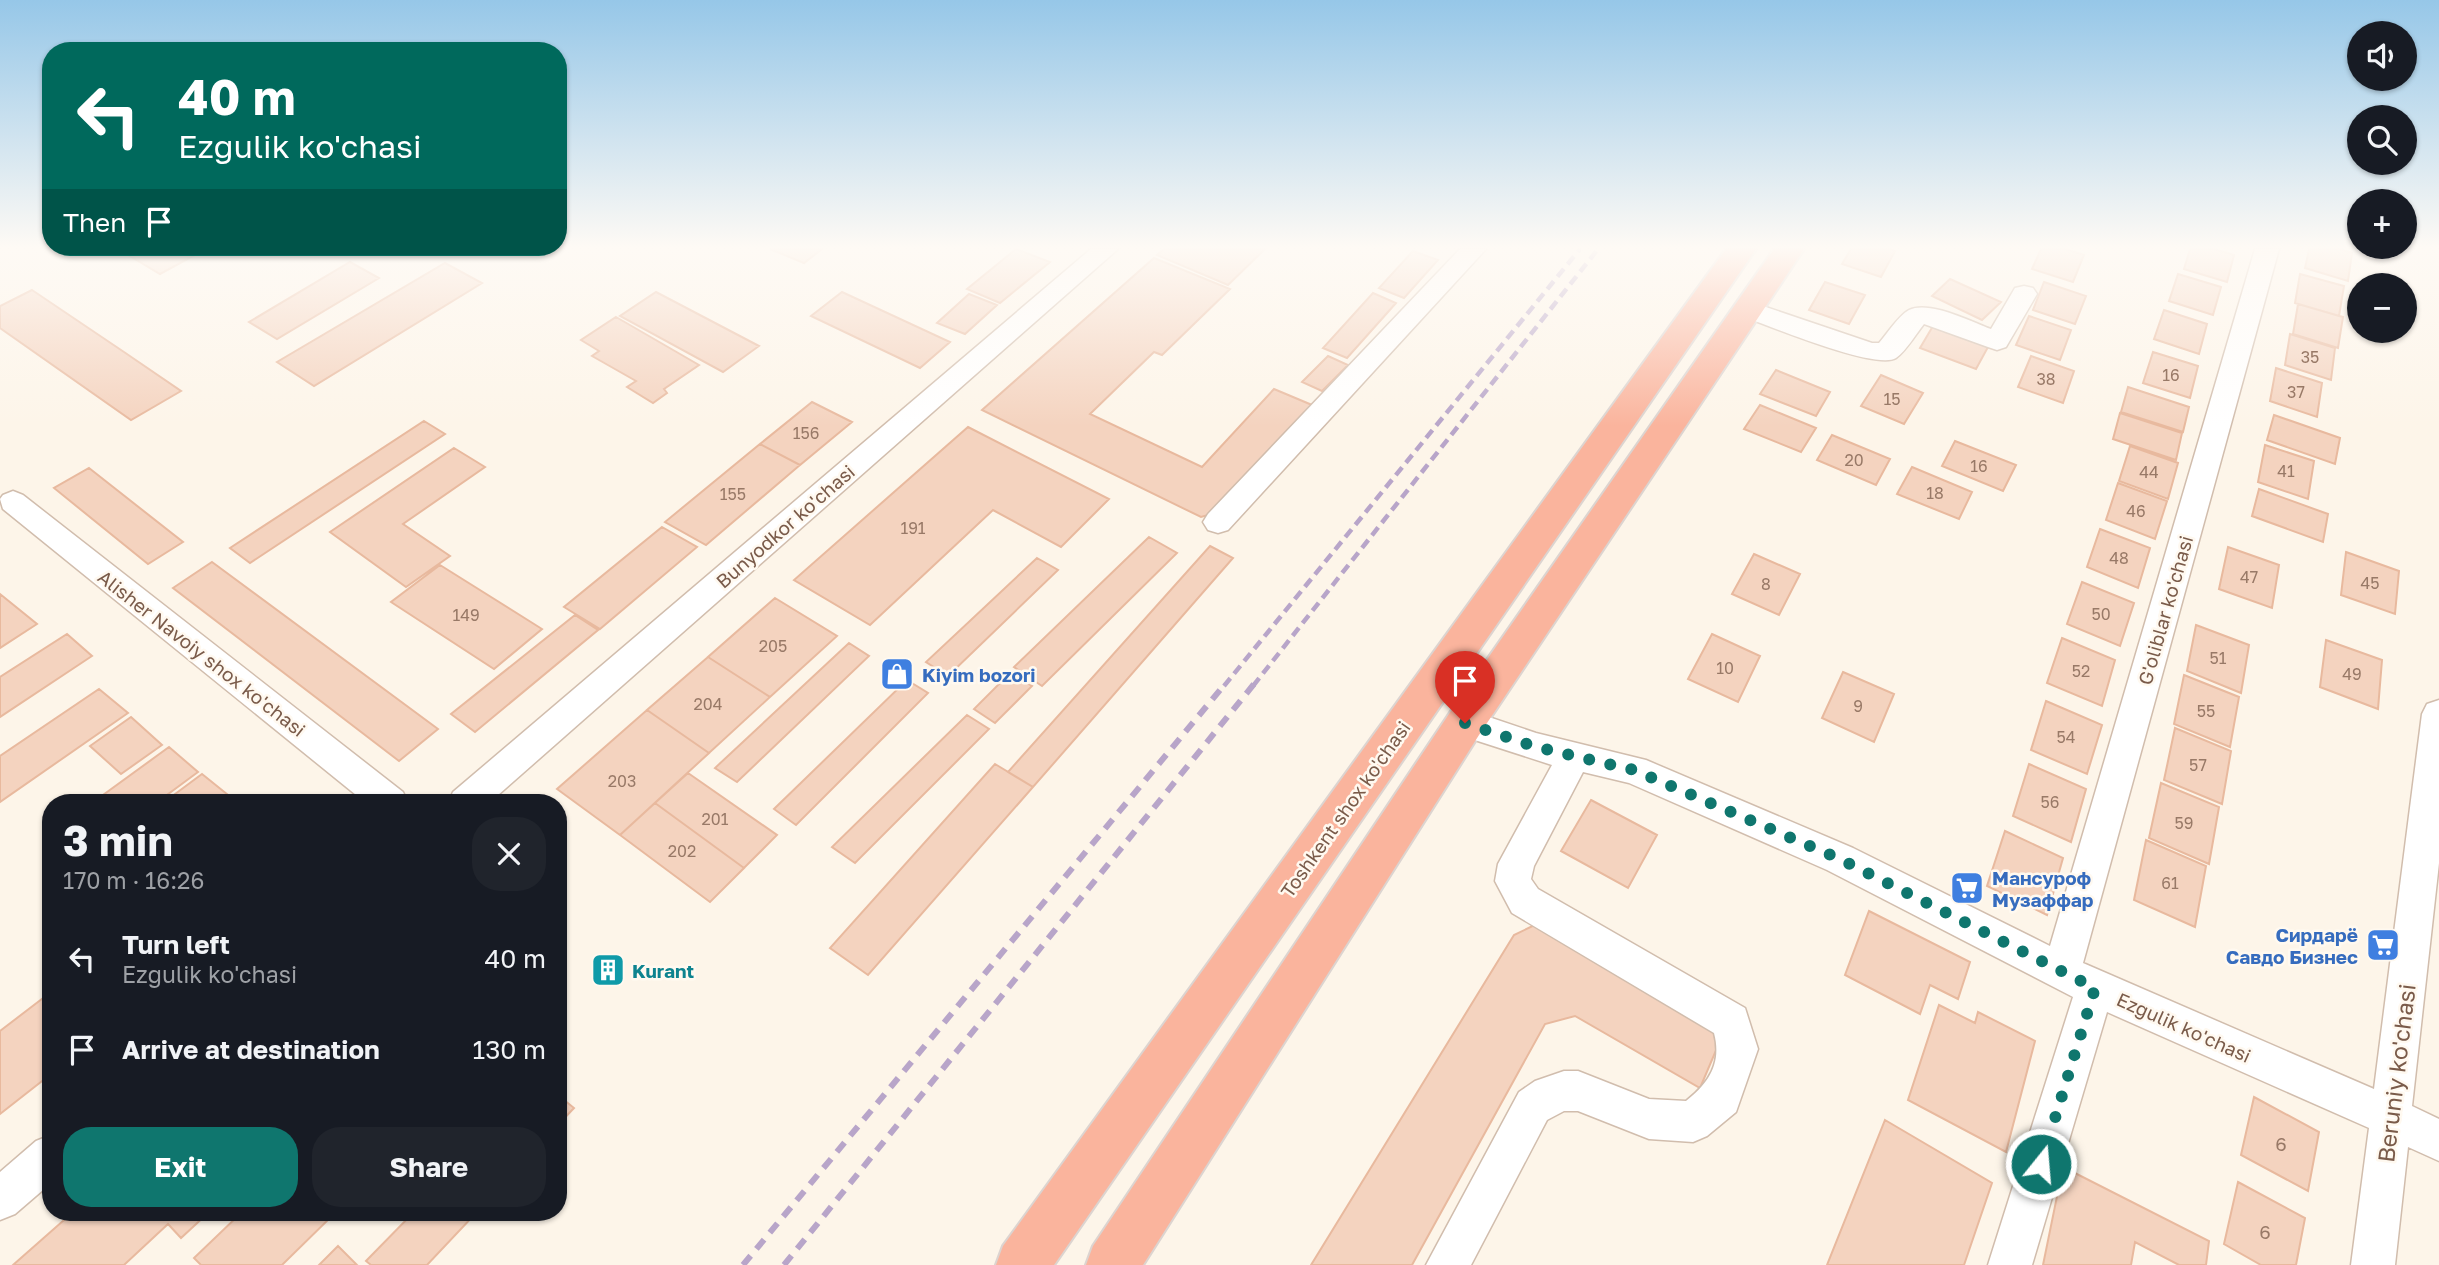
<!DOCTYPE html>
<meta charset="utf-8">
<style>
:root{--surface:#171b24;--page:#20242c;--text:#f1f3f6;--muted:#9ea1a6;--accent:#0f766e}
body{margin:0;font-family:"Golos Text",sans-serif;background:var(--page);color:var(--text);height:100vh;display:flex;flex-direction:column;font-size:26px;white-space:nowrap}
*{box-sizing:border-box;margin:0}
p{font-size:23px;color:var(--muted)}
.icon{flex:none;width:38px;height:38px;fill:none;stroke:currentColor;stroke-width:2;stroke-linecap:round;stroke-linejoin:round}
.map{position:relative;flex:1;overflow:hidden}
.sheet{position:absolute;left:42px;top:794px;width:525px;height:427px;display:flex;flex-direction:column;background:var(--surface);border-radius:28px;box-shadow:0 2px 5px #0004}
.sheet>*{flex:none}
.top-card{position:absolute;left:42px;top:42px;width:525px;height:214px;border-radius:28px;box-shadow:0 2px 5px #0004;background:#00695c;color:#fff;overflow:hidden}
.controls{position:absolute;left:2347px;top:21px;display:grid;gap:14px}
.controls a{display:grid;place-items:center;width:70px;height:70px;border-radius:50%;background:var(--surface);box-shadow:0 2px 5px #0004;font-size:35px}
.pin{position:absolute;display:grid;place-items:center;width:60px;height:60px;color:#fff;margin:-72px -30px;border-radius:50% 50% 50% 0;rotate:-45deg;box-shadow:0 0 7px #0007}
.pin .icon{rotate:45deg}
.me{position:absolute;width:77px;margin:-38px;rotate:17deg;stroke-linejoin:round;filter:drop-shadow(0 0 5px #0008)}
.turn{display:flex;align-items:center;gap:24px;height:147px;padding:0 21px;font-size:32px}
.turn .icon{width:91px;height:91px;stroke-width:2.5}
.turn b{display:block;font-size:49px;line-height:60px}
.then{display:flex;align-items:center;height:66px;padding:0 21px;background:#0003;gap:14px;font-size:26px}
.round{display:grid;place-items:center;flex:none;width:74px;height:74px;border-radius:28px;background:var(--page)}
.summary{display:flex;align-items:center;justify-content:space-between;height:119px;padding:0 21px}
h1{font-size:42px;font-weight:700;line-height:52px}
.primary-button{display:flex;gap:14px;margin-top:auto;padding:14px 21px}
.primary-button a{flex:1;height:80px;border-radius:28px;background:var(--accent);color:#fff;font-size:28px;font-weight:700;line-height:80px;text-align:center}
.primary-button a+a{background:var(--page);color:var(--text)}
ul{padding:0;list-style:none}
li{display:flex;align-items:center;gap:21px;height:91px;padding:0 21px}
li div{flex:1}
li b{display:block;font-size:26px}
li em{font-style:normal}
.map>svg:first-child{display:block}
.building{fill:#f4d3bf;stroke:#e8b99e;stroke-width:2}
.lines{fill:none;stroke-linecap:round;stroke-linejoin:round}
.minor-casing{stroke:#d1bdad;stroke-width:3}
.highway-casing{stroke:#dcd4d0;stroke-width:4}
.minor{fill:#fff;fill-rule:evenodd}
.highway{fill:#fab49d;fill-rule:evenodd}
.rail-far1{stroke:#b8a5c9;stroke-width:4.5;stroke-dasharray:10 6;stroke-linecap:butt}
.rail{stroke:#b8a5c9;stroke-width:6;stroke-dasharray:12 9;stroke-linecap:butt}
.route{stroke:#0f766e;stroke-width:12;stroke-dasharray:0 21.6}
.labels{text-anchor:middle;dominant-baseline:central;stroke-width:5;stroke-linejoin:round;paint-order:stroke}
.number-label{font-size:16px;fill:#987967}
.street-label{font-size:19px;fill:#7a5b4a;stroke:#fff9f0}
.shop-label{font-size:19px;font-weight:bold;fill:#366cbe;stroke:#fff9f0;text-anchor:start}
.culture-label{font-size:19px;font-weight:bold;fill:#0d838f;stroke:#fff9f0;text-anchor:start}
.near-number-label{font-size:19px;fill:#987967}
.near-street-label{font-size:23px;fill:#7a5b4a;stroke:#fff9f0}
</style>
<div class="map">
<svg width="2439" height="1265" viewBox="0 0 2439 1265">
<rect width="100%" height="100%" fill="#fdf5e9"/>
<!-- building -->
<path class="building" d="M 144,249 L 206,249 L 160,274 L 130,256 Z
M 770,249 L 822,249 L 804,263 Z
M 1016,249 L 1050,262 L 1000,303 L 967,289 Z
M 1164,249 L 1265,249 L 1228,285 L 1157,255 Z
M 1851,249 L 1890,249 L 1895,251 L 1881,277 L 1842,264 Z
M 2041,249 L 2065,249 L 2084,255 L 2073,282 L 2032,269 Z
M 2190,249 L 2214,249 L 2234,255 L 2227,282 L 2184,269 Z
M 2309,249 L 2340,249 L 2352,253 L 2348,281 L 2305,268 Z
M 1413,251 L 1438,260 L 1404,298 L 1379,288 Z
M 1154,258 L 1230,289 L 1162,355 L 1154,352 L 1090,414 L 1202,467 L 1274,389 L 1312,405 L 1215,513 L 1201,517 L 982,410 Z
M 350,262 L 379,278 L 277,339 L 249,322 Z
M 445,263 L 482,283 L 314,386 L 277,362 Z
M 2178,274 L 2221,287 L 2213,315 L 2169,301 Z
M 2300,274 L 2344,286 L 2339,316 L 2295,303 Z
M 1950,279 L 2001,302 L 1982,320 L 1932,296 Z
M 1825,282 L 1865,295 L 1849,324 L 1809,310 Z
M 2044,282 L 2086,296 L 2075,324 L 2033,310 Z
M 32,290 L 124,352 L 181,391 L 131,420 L 0,328 L 0,306 Z
M 656,292 L 759,346 L 723,372 L 620,316 Z
M 842,292 L 950,342 L 920,368 L 811,316 Z
M 1373,293 L 1396,303 L 1347,358 L 1323,348 Z
M 969,294 L 997,305 L 965,334 L 937,323 Z
M 2298,304 L 2343,317 L 2338,348 L 2293,334 Z
M 2164,310 L 2207,324 L 2199,354 L 2154,339 Z
M 2029,316 L 2071,330 L 2060,360 L 2016,345 Z
M 616,317 L 699,365 L 664,389 L 667,393 L 653,403 L 627,387 L 636,381 L 592,356 L 599,351 L 581,340 Z
M 1933,326 L 1988,347 L 1976,369 L 1920,348 Z
M 2290,334 L 2335,348 L 2331,380 L 2285,365 Z
M 2153,352 L 2198,366 L 2190,398 L 2143,383 Z
M 1328,356 L 1348,365 L 1322,391 L 1302,382 Z
M 2031,356 L 2074,371 L 2063,403 L 2018,387 Z
M 2276,368 L 2322,383 L 2317,417 L 2270,401 Z
M 1776,370 L 1830,392 L 1816,416 L 1760,394 Z
M 1881,375 L 1923,393 L 1904,424 L 1861,406 Z
M 2128,387 L 2189,407 L 2183,432 L 2121,412 Z
M 812,402 L 852,422 L 800,465 L 760,444 Z
M 1760,405 L 1816,428 L 1801,452 L 1744,429 Z
M 2120,413 L 2182,433 L 2176,460 L 2113,439 Z
M 2274,415 L 2340,438 L 2335,464 L 2267,440 Z
M 424,421 L 445,434 L 250,563 L 230,548 Z
M 968,427 L 1109,499 L 1061,547 L 993,510 L 870,625 L 794,580 Z
M 1832,435 L 1890,459 L 1876,485 L 1817,460 Z
M 1955,441 L 2016,465 L 2003,491 L 1942,466 Z
M 760,444 L 800,465 L 706,545 L 665,522 Z
M 2265,445 L 2314,461 L 2308,499 L 2258,482 Z
M 2130,446 L 2178,463 L 2168,499 L 2119,481 Z
M 454,448 L 485,467 L 403,524 L 450,556 L 406,587 L 330,532 Z
M 1912,467 L 1972,492 L 1959,519 L 1897,494 Z
M 89,468 L 183,542 L 148,564 L 54,488 Z
M 2118,483 L 2167,501 L 2155,539 L 2106,520 Z
M 2259,489 L 2328,514 L 2323,542 L 2252,516 Z
M 662,527 L 697,547 L 600,629 L 564,607 Z
M 2100,529 L 2150,548 L 2138,588 L 2087,567 Z
M 1149,537 L 1177,553 L 1042,686 L 1014,667 Z
M 1210,546 L 1233,558 L 1033,787 L 1008,772 Z
M 2228,547 L 2279,565 L 2272,608 L 2219,589 Z
M 2346,552 L 2399,571 L 2395,614 L 2341,595 Z
M 1754,554 L 1800,574 L 1779,615 L 1732,594 Z
M 1037,558 L 1058,570 L 948,676 L 926,662 Z
M 212,562 L 438,729 L 399,761 L 173,588 Z
M 440,565 L 542,629 L 494,669 L 391,602 Z
M 2082,582 L 2134,603 L 2120,646 L 2067,624 Z
M 0,594 L 37,624 L 0,648 Z
M 775,598 L 837,636 L 770,697 L 708,657 Z
M 575,615 L 598,630 L 475,732 L 451,714 Z
M 2196,625 L 2249,645 L 2241,693 L 2187,671 Z
M 67,634 L 92,656 L 0,717 L 0,677 Z
M 1712,634 L 1760,656 L 1738,702 L 1688,679 Z
M 2062,638 L 2115,660 L 2102,706 L 2047,683 Z
M 2326,640 L 2382,660 L 2378,709 L 2320,687 Z
M 849,643 L 869,656 L 737,782 L 715,768 Z
M 708,657 L 770,697 L 709,753 L 647,710 Z
M 1843,672 L 1894,694 L 1874,742 L 1822,718 Z
M 1010,673 L 1032,686 L 995,723 L 974,709 Z
M 2184,675 L 2239,697 L 2230,747 L 2174,724 Z
M 907,680 L 928,693 L 796,825 L 774,809 Z
M 99,689 L 128,713 L 0,802 L 0,756 Z
M 2046,701 L 2102,725 L 2087,774 L 2031,750 Z
M 647,710 L 709,753 L 620,835 L 557,789 Z
M 967,715 L 989,729 L 855,863 L 832,847 Z
M 131,717 L 162,745 L 121,774 L 90,746 Z
M 2175,728 L 2231,751 L 2222,804 L 2164,780 Z
M 169,747 L 198,772 L 156,803 L 92,803 Z
M 995,764 L 1033,787 L 868,975 L 830,948 Z
M 2029,764 L 2086,789 L 2071,842 L 2013,816 Z
M 688,773 L 777,835 L 744,868 L 655,803 Z
M 202,774 L 238,803 L 163,803 Z
M 2161,783 L 2219,807 L 2209,864 L 2149,838 Z
M 1591,800 L 1657,835 L 1628,888 L 1561,851 Z
M 655,803 L 744,868 L 710,902 L 620,835 Z
M 2005,831 L 2063,858 L 2047,915 L 1987,886 Z
M 2146,840 L 2206,866 L 2195,927 L 2134,900 Z
M 1869,911 L 1970,962 L 1958,999 L 1930,985 L 1920,1014 L 1845,975 Z
M 1539,923 L 1726,1027 L 1700,1088 L 1575,1016 L 1545,1024 L 1412,1265 L 1311,1265 L 1514,935 Z
M598 971a9 9 0 1 1 18 0a9 9 0 1 1-18 0Z
M 51,992 L 51,1074 L 0,1114 L 0,1031 Z
M 1939,1005 L 1975,1023 L 1978,1012 L 2035,1041 L 2006,1152 L 1908,1100 Z
M 558,1095 L 574,1108 L 558,1125 Z
M 2254,1097 L 2319,1132 L 2308,1191 L 2241,1155 Z
M 1885,1120 L 1992,1183 L 1964,1265 L 1827,1265 Z
M 2063,1167 L 2209,1241 L 2206,1265 L 2179,1265 L 2135,1242 L 2131,1265 L 2043,1265 Z
M 2238,1182 L 2305,1218 L 2296,1265 L 2261,1265 L 2224,1244 Z
M 72,1213 L 208,1213 L 181,1238 L 168,1224 L 124,1265 L 13,1265 Z
M 241,1213 L 335,1213 L 282,1265 L 201,1265 L 194,1258 Z
M 413,1213 L 476,1213 L 427,1265 L 371,1265 L 366,1261 Z
M 338,1246 L 357,1265 L 319,1265 Z"/>
<g class="lines">
<defs>
<path id="minor" d="M 1091,249 L 1118,249 L 489,803 L 448,803 L 453,792 Z
M 1460,249 L 1486,249 L 1228,530 L 1218,533 L 1208,530 L 1203,522 L 1208,514 Z
M 2255,249 L 2279,249 L 2083,963 L 2374,1089 L 2422,714 L 2427,704 L 2439,700 L 2439,863 L 2412,1106 L 2439,1119 L 2439,1161 L 2408,1147 L 2395,1265 L 2351,1265 L 2369,1128 L 2107,1012 L 2032,1265 L 1988,1265 L 2073,997 L 1827,870 L 1629,783 L 1583,772 L 1534,866 L 1531,879 L 1538,889 L 1745,1008 L 1758,1049 L 1736,1112 L 1707,1136 L 1693,1142 L 1649,1139 L 1578,1111 L 1564,1111 L 1547,1120 L 1471,1265 L 1426,1265 L 1519,1092 L 1535,1081 L 1564,1071 L 1578,1071 L 1649,1099 L 1686,1101 C 1709,1083 1722,1063 1714,1033 L 1512,913 L 1495,881 L 1498,864 L 1552,765 L 1453,733 L 1448,723 L 1453,713 L 1465,709 L 1536,733 L 1646,760 L 1853,848 L 2050,946 Z
M 2024,286 L 2033,288 L 2037,294 L 2006,347 L 1997,350 L 1988,347 L 1924,324 C 1916,334 1906,351 1896,358 C 1876,371 1765,324 1739,315 L 1735,309 L 1739,303 L 1748,301 L 1872,343 L 1879,343 C 1887,334 1898,316 1909,310 C 1929,300 1972,322 1991,329 L 2015,288 Z
M 13,491 L 23,495 L 403,792 L 408,803 L 366,803 L 3,509 L 0,499 L 3,495 Z
M 51,1135 L 51,1183 L 15,1214 L 0,1220 L 0,1172 L 36,1141 Z"/>
<path id="highway" d="M 1726,249 L 1756,249 L 1054,1265 L 996,1265 L 1003,1246 Z
M 1774,249 L 1804,249 L 1479,735 L 1143,1265 L 1086,1265 L 1093,1246 L 1451,711 Z"/>
</defs>
<!-- minor casing -->
<use href="#minor" class="minor-casing"/>
<!-- highway casing -->
<use href="#highway" class="highway-casing"/>
<!-- minor -->
<use href="#minor" class="minor"/>
<!-- highway -->
<use href="#highway" class="highway"/>
<!-- rail-far1 -->
<path class="rail-far1" d="M 1224,686 L 1580,249
M 1253,686 L 1598,249"/>
<!-- rail -->
<path class="rail" d="M 743,1265 L 1225,684
M 784,1265 L 1254,684"/>
</g>
<!-- sky -->
<linearGradient id="sky" x2="0" y2="1"><stop stop-color="#96c7e8"/><stop offset="0.58" stop-color="#fefaf5"/><stop offset="1" stop-color="#fefaf5" stop-opacity="0"/></linearGradient>
<rect width="2439" height="426" fill="url(#sky)"/>
<g class="lines">
<!-- route -->
<path class="route" d="M 1465,723 L 1536,747 L 1634,770 L 1840,859 L 2095,988 L 2041,1164"/>
</g>
<!-- icons -->
<defs>
<symbol id="shop-square" viewBox="-11 -11 22 22"><rect x="-9" y="-9" width="18" height="18" rx="4" fill="#3f7fe0" stroke="#fff9f0"/><path d="M-5-2.5h2.3a2.7 3.5 0 0 1 5.4 0H5L5.5 6h-11ZM-1.5-2.5h3a1.5 2.3 0 0 0-3 0Z" fill="#fff"/></symbol>
<symbol id="supermarket-square" viewBox="-11 -11 22 22"><rect x="-9" y="-9" width="18" height="18" rx="4" fill="#3f7fe0" stroke="#fff9f0"/><path d="M-6-5.5h2.5l.6 2H6L4.5 2H-2.5L-4.4-4H-6ZM-1.5 3.2a1.3 1.3 0 1 0 .1 0ZM3 3.2a1.3 1.3 0 1 0 .1 0Z" fill="#fff"/></symbol>
<symbol id="building-square" viewBox="-11 -11 22 22"><rect x="-9" y="-9" width="18" height="18" rx="4" fill="#0f9aa8" stroke="#fff9f0"/><path d="M-4-6H4V6H1V3H-1V6H-4ZM-2.5-4.3h1.7v1.8h-1.7ZM.8-4.3h1.7v1.8H.8ZM-2.5-1h1.7V.8h-1.7ZM.8-1h1.7V.8H.8Z" fill="#fff"/></symbol>
</defs>
<g fill-rule="evenodd">
<use href="#shop-square" x="878" y="655" width="38" height="38"/>
<use href="#supermarket-square" x="1948" y="869" width="38" height="38"/>
<use href="#supermarket-square" x="2364" y="926" width="38" height="38"/>
<use href="#building-square" x="589" y="951" width="38" height="38"/>
</g>
<g class="labels">
<!-- number labels -->
<g class="number-label">
<text x="2310" y="357">35</text>
<text x="2171" y="375">16</text>
<text x="2046" y="379">38</text>
<text x="2296" y="392">37</text>
<text x="1892" y="399">15</text>
<text x="806" y="433">156</text>
<text x="1854" y="460">20</text>
<text x="1979" y="466">16</text>
<text x="2286" y="471">41</text>
<text x="2149" y="472">44</text>
<text x="1935" y="493">18</text>
<text x="733" y="494">155</text>
<text x="2136" y="511">46</text>
<text x="913" y="528">191</text>
<text x="2119" y="558">48</text>
<text x="2249" y="577">47</text>
<text x="2370" y="583">45</text>
<text x="1766" y="584">8</text>
<text x="2101" y="614">50</text>
<text x="466" y="615">149</text>
<text x="773" y="646">205</text>
<text x="2218" y="658">51</text>
<text x="1725" y="668">10</text>
<text x="2081" y="671">52</text>
<text x="2352" y="674">49</text>
<text x="708" y="704">204</text>
<text x="1858" y="706">9</text>
<text x="2206" y="711">55</text>
<text x="2066" y="737">54</text>
<text x="2198" y="765">57</text>
<text x="622" y="781">203</text>
<text x="2050" y="802">56</text>
<text x="715" y="819">201</text>
<text x="2184" y="823">59</text>
<text x="682" y="851">202</text>
<text x="2170" y="883">61</text>
</g>
<!-- street labels -->
<g class="street-label">
<text transform="translate(785 526) rotate(-41)">Bunyodkor ko'chasi</text>
<text transform="translate(2165 610) rotate(-74)">G'oliblar ko'chasi</text>
<text transform="translate(202 653) rotate(38)">Alisher Navoiy shox ko'chasi</text>
<text transform="translate(1345 809) rotate(-55)">Toshkent shox ko'chasi</text>
<text transform="translate(2184 1027) rotate(24)">Ezgulik ko'chasi</text>
</g>
<!-- shop labels -->
<g class="shop-label">
<text x="922" y="674">Kiyim bozori</text>
<text x="1992" y="877">Мансуроф<tspan x="1992" dy="22">Музаффар</tspan></text>
<text x="2358" y="934" text-anchor="end">Сирдарё<tspan x="2358" dy="22">Савдо Бизнес</tspan></text>
</g>
<!-- culture labels -->
<g class="culture-label">
<text x="632" y="970">Kurant</text>
</g>
<!-- near-number labels -->
<g class="near-number-label">
<text x="2281" y="1143">6</text>
<text x="2265" y="1231">6</text>
</g>
<!-- near-street labels -->
<g class="near-street-label">
<text transform="translate(2396 1073) rotate(-83)">Beruniy ko'chasi</text>
</g>
</g>
</svg>
<div class="controls">
<a><svg class="icon" aria-label="sound" viewBox="0 0 24 24"><path d="M4 9h4l5-4v14l-5-4H4zM17 9q2 3 0 6"/></svg></a>
<a><svg class="icon" aria-label="search" viewBox="0 0 24 24"><circle cx="10" cy="10" r="6"/><path d="M15 15l6 6"/></svg></a>
<a>+</a>
<a>−</a>
</div>
<div class="pin" style="left:1465px;top:723px;background:#d93025"><svg class="icon" aria-label="arrive" viewBox="0 0 24 24"><path d="M6 21V4h12l-3 4 3 4H6"/></svg></div>
<svg class="me" style="left:2041px;top:1164px" viewBox="-20 -20 40 40"><circle r="17" fill="#0f766e" stroke="#fff" stroke-width="3"/><path d="M0-11L8 9 0 5-8 9z" fill="#fff"/></svg>
<div class="top-card">
<div class="turn"><svg class="icon" aria-label="left" viewBox="0 0 24 24"><path d="M17 20v-9H6M10 6l-5 5 5 5"/></svg><div><b>40 m</b>Ezgulik ko'chasi</div></div>
<div class="then">Then<svg class="icon" aria-label="arrive" viewBox="0 0 24 24"><path d="M6 21V4h12l-3 4 3 4H6"/></svg></div>
</div>
<section class="sheet">
<div class="summary"><div><h1>3 min</h1><p>170 m · 16:26</p></div><a class="round"><svg class="icon" aria-label="close" viewBox="0 0 24 24"><path d="M6 6l12 12M18 6L6 18"/></svg></a></div>
<ul>
<li><svg class="icon" aria-label="left" viewBox="0 0 24 24"><path d="M17 20v-9H6M10 6l-5 5 5 5"/></svg><div><b>Turn left</b><p>Ezgulik ko'chasi</p></div><em>40 m</em></li>
<li><svg class="icon" aria-label="arrive" viewBox="0 0 24 24"><path d="M6 21V4h12l-3 4 3 4H6"/></svg><div><b>Arrive at destination</b></div><em>130 m</em></li>
</ul>
<div class="primary-button"><a>Exit</a><a>Share</a></div>
</section>
</div>
